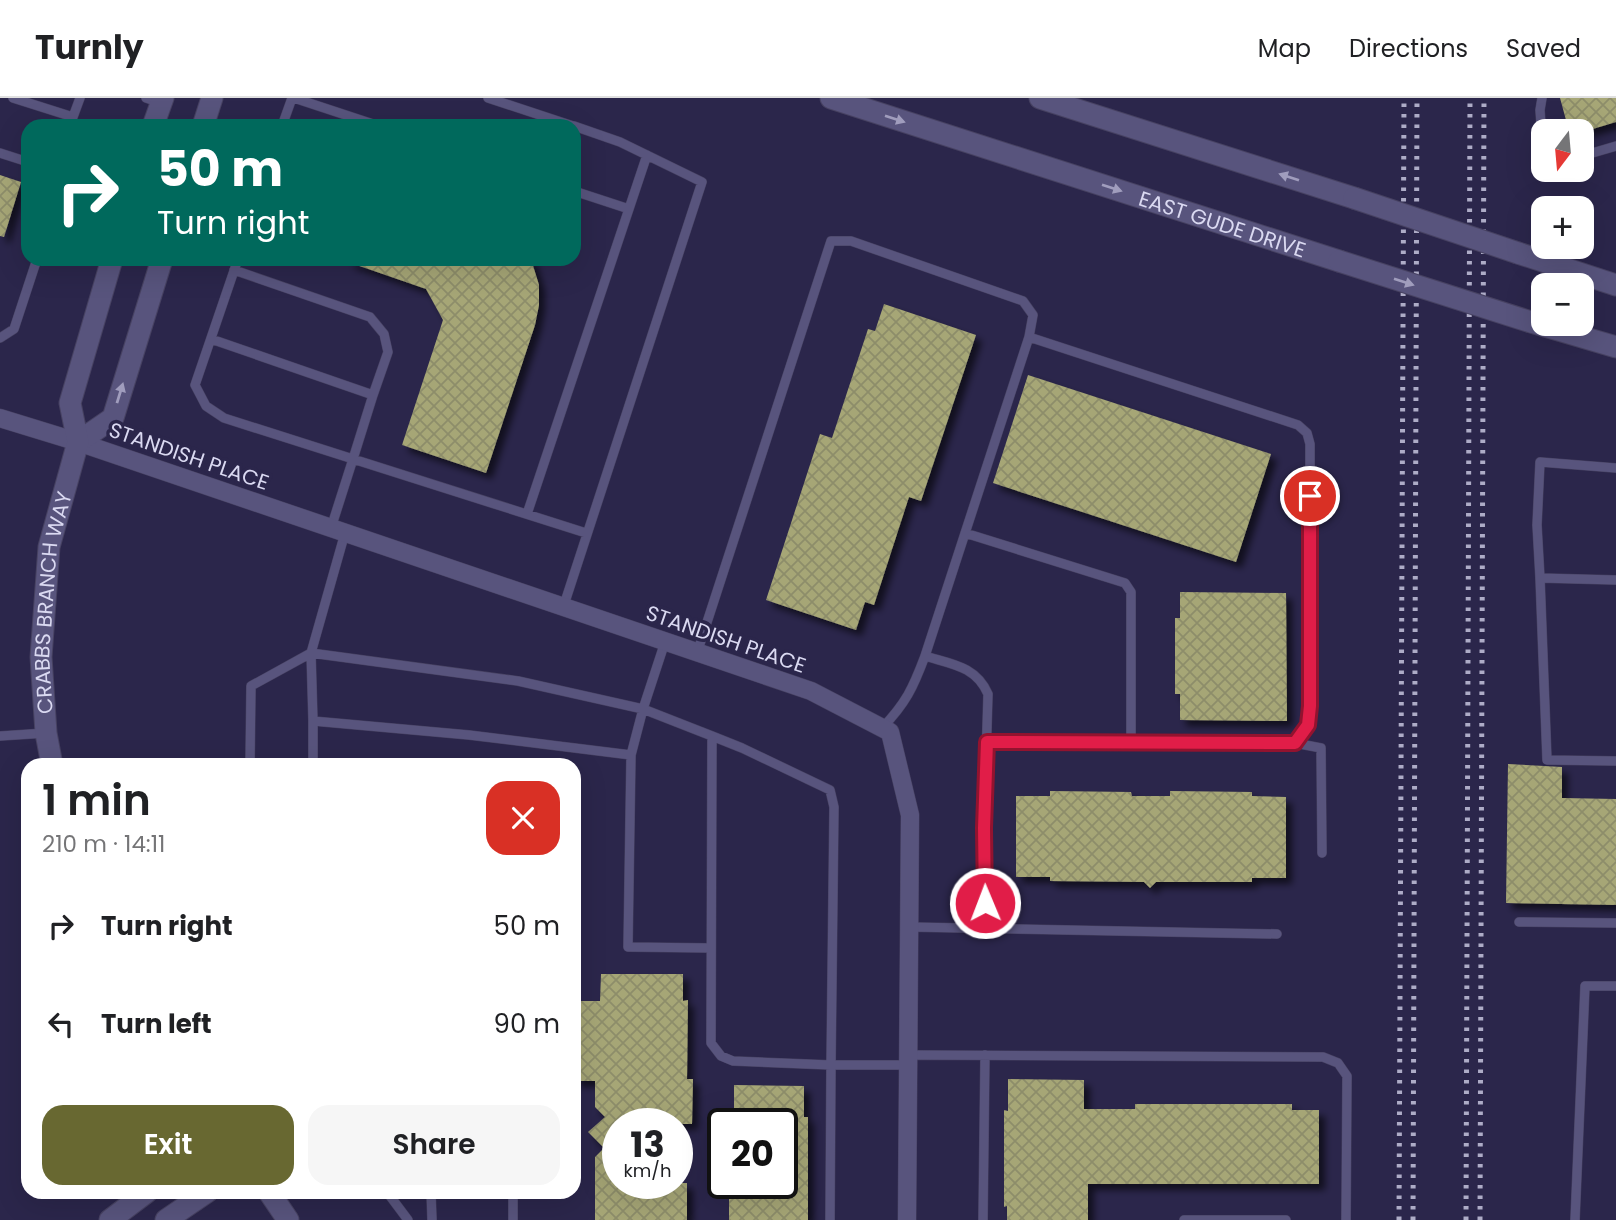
<!DOCTYPE html>
<meta charset="utf-8">
<style>
:root{--surface:#fff;--page:#f6f6f6;--text:#202124;--muted:#757577;--line:#e0e0e0;--accent:#686831}
body{margin:0;font-family:Poppins,sans-serif;background:var(--page);color:var(--text);height:100vh;display:flex;flex-direction:column;font-size:26px;white-space:nowrap}
*{box-sizing:border-box;margin:0}
p{font-size:23px;color:var(--muted)}
.icon{flex:none;width:38px;height:38px;fill:none;stroke:currentColor;stroke-width:2;stroke-linecap:round;stroke-linejoin:round}
.map{position:relative;flex:1;overflow:hidden}
.details{position:absolute;left:21px;top:660px;width:560px;height:441px;display:flex;flex-direction:column;background:var(--surface);border-radius:21px;box-shadow:0 7px 28px #0002}
.details>*{flex:none}
.top-card{position:absolute;left:21px;top:21px;width:560px;height:147px;border-radius:21px;box-shadow:0 7px 28px #0002;background:#00695c;color:#fff;overflow:hidden}
.needle{width:46px;rotate:196deg}
.buttons{position:absolute;left:1531px;top:21px;display:grid;gap:14px}
.buttons a{display:grid;place-items:center;width:63px;height:63px;border-radius:14px;background:var(--surface);box-shadow:0 7px 28px #0002;font-size:35px}
.speed{position:absolute;left:602px;top:1010px;display:flex;gap:14px;font-size:35px;font-weight:700;text-align:center}
.speed>*{display:grid;place-content:center;width:91px;height:91px;border-radius:50%;background:var(--surface);box-shadow:0 7px 28px #0002;line-height:1}
.speed small{font-size:18px;font-weight:400}
.speed .limit{border:4px solid #111;border-radius:10px;background:#fff;color:#111}
.pin{position:absolute;display:grid;place-items:center;width:60px;height:60px;color:#fff;margin:-30px;border:4px solid #fff;border-radius:50%;box-shadow:0 2px 7px #0007}
.me{position:absolute;width:77px;margin:-38px;rotate:359deg;stroke-linejoin:round;filter:drop-shadow(0 0 5px #0008)}
.turn{display:flex;align-items:center;gap:24px;height:147px;padding:0 21px;font-size:32px}
.turn .icon{width:91px;height:91px;stroke-width:2.5}
.turn b{display:block;font-size:49px;line-height:60px}
.round{display:grid;place-items:center;flex:none;width:74px;height:74px;border-radius:21px;background:var(--page)}
.overview{display:flex;align-items:center;justify-content:space-between;height:119px;padding:0 21px}
h1{font-size:42px;font-weight:600;line-height:52px}
.primary-button{display:flex;gap:14px;margin-top:auto;padding:14px 21px}
.primary-button a{flex:1;height:80px;border-radius:21px;background:var(--accent);color:#fff;font-size:28px;font-weight:600;line-height:80px;text-align:center}
.primary-button a+a{background:var(--page);color:var(--text)}
ul{padding:0;list-style:none}
li{display:flex;align-items:center;gap:21px;height:98px;padding:0 21px}
li div{flex:1}
li b{display:block;font-size:26px}
li em{font-style:normal}
header{display:flex;align-items:center;gap:42px;box-sizing:border-box;height:98px;padding:0 35px;background:var(--surface);border-bottom:2px solid var(--line)}
header strong{font-size:33px}
nav{display:flex;gap:38px;margin-inline-start:auto;font-size:24px}
.map>svg:first-child{display:block}
.building{fill:url(#building-cross-hatch);filter:url(#shadow)}
.lines{fill:none;stroke-linecap:round;stroke-linejoin:round}
.service-casing{stroke:#474262;stroke-width:10}
.minor-casing{stroke:#474262;stroke-width:19}
.tertiary-casing{stroke:#474262;stroke-width:23}
.secondary-casing{stroke:#474262;stroke-width:23}
.service{stroke:#58547d;stroke-width:9}
.minor{stroke:#58547d;stroke-width:18}
.tertiary{stroke:#58547d;stroke-width:21}
.secondary{stroke:#58547d;stroke-width:21}
.rail{stroke:#aeacc7;stroke-width:5;stroke-dasharray:3.5 7;stroke-linecap:butt}
.secondary-bridge-casing{stroke:#474262;stroke-width:23;stroke-linecap:butt}
.secondary-bridge{stroke:#58547d;stroke-width:21}
.oneway{fill:#a09dbd}
.route-casing{stroke:#92132f;stroke-width:18}
.route{stroke:#e11d48;stroke-width:12}
.labels{text-anchor:middle;dominant-baseline:central;stroke-width:7;stroke-linejoin:round;paint-order:stroke}
.street-label{font-size:21px;fill:#dad9f1;stroke:#2b264b}
</style>
<header>
<strong>Turnly</strong>
<nav><a>Map</a><a>Directions</a><a>Saved</a></nav>
</header>
<div class="map">
<svg width="1616" height="1122" viewBox="0 0 1616 1122">
<defs>
<pattern id="building-cross-hatch" width="8" height="8" patternUnits="userSpaceOnUse" patternTransform="scale(1.75)"><rect width="8" height="8" fill="#a6a676"/><path d="M0 0l8 8M0 8l8-8" fill="none" stroke="#8d8d6a"/></pattern>
<filter id="shadow"><feDropShadow dx="6" dy="6" stdDeviation="3.5" flood-color="#0009"/></filter>
</defs>
<rect width="100%" height="100%" fill="#2b264b"/>
<!-- building -->
<path class="building" d="M 1560,0 L 1616,0 L 1616,24 L 1586,33 L 1569,33 Z
M 0,77 L 21,84 L 4,139 L 0,138 Z
M 348,161 L 531,161 L 539,187 L 539,207 L 535,227 L 486,375 L 402,347 L 443,222 L 426,191 L 348,164 Z
M 884,206 L 976,237 L 921,403 L 909,399 L 874,507 L 865,504 L 856,532 L 766,502 L 820,336 L 832,340 L 868,231 L 875,233 Z
M 1028,277 L 1271,356 L 1236,464 L 993,385 Z
M 1180,494 L 1286,495 L 1287,623 L 1180,622 L 1180,596 L 1175,596 L 1175,520 L 1180,520 Z
M 1508,666 L 1562,669 L 1562,700 L 1616,701 L 1616,807 L 1506,805 Z
M 1050,693 L 1131,694 L 1132,698 L 1170,698 L 1170,693 L 1252,694 L 1252,698 L 1286,699 L 1286,780 L 1252,780 L 1252,784 L 1156,784 L 1150,790 L 1144,784 L 1050,783 L 1050,779 L 1016,779 L 1016,698 L 1050,698 Z
M 601,876 L 683,876 L 683,903 L 688,902 L 687,981 L 693,981 L 692,1026 L 618,1026 L 618,1085 L 687,1085 L 687,1122 L 595,1122 L 595,1059 L 604,1050 L 588,1034 L 605,1019 L 595,1009 L 595,983 L 574,983 L 574,903 L 600,903 Z
M 1008,981 L 1084,982 L 1084,1011 L 1135,1011 L 1135,1006 L 1292,1006 L 1292,1012 L 1319,1012 L 1319,1086 L 1088,1086 L 1088,1122 L 1007,1122 L 1007,1108 L 1004,1109 L 1004,1012 L 1008,1013 Z
M 734,987 L 804,988 L 804,1019 L 808,1019 L 808,1122 L 729,1122 L 729,1085 L 782,1085 L 782,1026 L 734,1026 Z"/>
<g class="lines">
<defs>
<path id="service" d="M 13,0 L 73,19 L 80,0
M 146,0 L 161,5
M 294,0 L 379,28
M 488,0 L 573,28
M 1542,0 L 1540,12 L 1544,69
M 282,28 L 292,0
M 0,55 L 28,64
M 1582,58 L 1616,48
M 574,93 L 629,111
M 238,161 L 195,287 L 206,308 L 224,320 L 353,361 L 331,430
M 234,172 L 370,219 L 384,236 L 388,254 L 373,297
M 0,240 L 14,231 L 37,161
M 211,241 L 373,297 L 353,361 L 586,435
M 527,416 L 647,57
M 965,435 L 1125,485 L 1131,494 L 1131,645
M 1540,480 L 1537,427 L 1540,364 L 1616,370
M 1616,482 L 1540,480 L 1547,662 L 1616,663
M 563,510 L 702,84 L 620,44 L 574,28
M 665,544 L 643,611 L 712,638 L 711,945 L 721,958 L 733,963 L 831,967 L 834,709 L 830,692 L 742,650 L 712,638
M 697,555 L 831,143 L 851,143 L 1023,203 L 1033,217 L 1029,239
M 925,558 L 1029,239 L 1298,327 L 1307,335 L 1310,346 L 1310,608 L 1308,627 L 1295,645
M 313,623 L 313,667
M 882,630 C 906,605 913,590 925,558 C 951,566 976,568 988,596 L 984,730 L 986,830
M 0,638 L 46,635
M 987,644 L 1295,645 L 1321,650 L 1322,755
M 631,657 L 469,637 L 313,623 L 311,555 L 518,583 L 643,611 L 631,657 L 628,849 L 711,850
M 250,667 L 251,588 L 311,555 L 345,435
M 1519,824 L 1616,825
M 910,829 L 1277,836
M 908,957 L 1323,959 L 1338,965 L 1347,978 L 1346,1122
M 387,1094 L 408,1122
M 431,1094 L 432,1122
M 513,1094 L 513,1122
M 830,1122 L 831,967 L 908,967
M 983,1122 L 985,957
M 1184,1122 L 1286,1122
M 1575,1122 L 1585,888 L 1616,888"/>
<path id="minor" d="M 0,320 L 78,344 L 811,593 L 890,634 L 910,717 L 907,1122"/>
<g id="tertiary">
<path d="M 153,28 L 163,0"/>
<path d="M 203,28 L 212,0"/>
<path d="M 78,344 L 113,320 L 162,161"/>
<path id="s1" d="M 52,667 L 46,635 L 41,559 L 49,449 L 78,344 L 70,305 L 112,161"/>
<path d="M 269,1094 L 288,1122"/>
<path d="M 110,1122 L 147,1094"/>
<path d="M 166,1122 L 207,1094"/>
</g>
<g id="secondary">
<path id="s2" d="M 831,0 L 1339,163"/>
<path d="M 1040,0 L 1354,100"/>
<path d="M 1518,155 L 1616,187"/>
<path d="M 1531,224 L 1616,249"/>
</g>
</defs>
<!-- service casing -->
<use href="#service" class="service-casing"/>
<!-- minor casing -->
<use href="#minor" class="minor-casing"/>
<!-- tertiary casing -->
<use href="#tertiary" class="tertiary-casing"/>
<!-- secondary casing -->
<use href="#secondary" class="secondary-casing"/>
<!-- service -->
<use href="#service" class="service"/>
<!-- minor -->
<use href="#minor" class="minor"/>
<!-- tertiary -->
<use href="#tertiary" class="tertiary"/>
<!-- secondary -->
<use href="#secondary" class="secondary"/>
<!-- rail -->
<path class="rail" d="M 1399,1122 L 1404,0
M 1413,1122 L 1417,0
M 1466,1122 L 1470,0
M 1480,1122 L 1484,0"/>
<defs>
<path id="secondary-bridge" d="M 1354,100 L 1518,155
M 1339,163 L 1531,224"/>
</defs>
<!-- secondary-bridge casing -->
<use href="#secondary-bridge" class="secondary-bridge-casing"/>
<!-- secondary-bridge -->
<use href="#secondary-bridge" class="secondary-bridge"/>
</g>
<!-- one-way arrows -->
<defs><path id="oneway-solid" d="M-6-.8H1V-3.2L6.5 0L1 3.2V.8H-6Z" transform="scale(1.75)"/></defs>
<g class="oneway">
<use href="#oneway-solid" transform="translate(895 21) rotate(18)"/>
<use href="#oneway-solid" transform="translate(1289 79) rotate(-162)"/>
<use href="#oneway-solid" transform="translate(1112 90) rotate(18)"/>
<use href="#oneway-solid" transform="translate(1404 184) rotate(18)"/>
<use href="#oneway-solid" transform="translate(120 295) rotate(-73)"/>
</g>
<g class="lines">
<defs>
<path id="route" d="M 985,805 L 984,730 L 987,644 L 1295,645 L 1308,627 L 1310,608 L 1310,398"/>
</defs>
<!-- route casing -->
<use href="#route" class="route-casing"/>
<!-- route -->
<use href="#route" class="route"/>
</g>
<g class="labels">
<!-- street labels -->
<g class="street-label">
<text stroke="none"><textPath href="#s2" startOffset="411">EAST GUDE DRIVE</textPath></text>
<text transform="translate(189 358) rotate(19)">STANDISH PLACE</text>
<text stroke="none"><textPath href="#s1" startOffset="164">CRABBS BRANCH WAY</textPath></text>
<text transform="translate(726 541) rotate(19)">STANDISH PLACE</text>
</g>
</g>
</svg>
<div class="buttons">
<a><svg class="needle" viewBox="-14 -14 28 28"><path d="M0-13l5 13h-10z" fill="#e53935"/><path d="M0 13l5-13h-10z" fill="#757577"/></svg></a>
<a>+</a>
<a>−</a>
</div>
<div class="speed"><div>13<small>km/h</small></div><div class="limit">20</div></div>
<div class="pin" style="left:1310px;top:398px;background:#d93025"><svg class="icon" aria-label="arrive" viewBox="0 0 24 24"><path d="M6 21V4h12l-3 4 3 4H6"/></svg></div>
<svg class="me" style="left:985px;top:805px" viewBox="-20 -20 40 40"><circle r="17" fill="#e11d48" stroke="#fff" stroke-width="3"/><path d="M0-11L8 9 0 5-8 9z" fill="#fff"/></svg>
<div class="top-card">
<div class="turn"><svg class="icon" aria-label="right" viewBox="0 0 24 24"><path d="M7 20v-9h11M14 6l5 5-5 5"/></svg><div><b>50 m</b>Turn right</div></div>
</div>
<section class="details">
<div class="overview"><div><h1>1 min</h1><p>210 m · 14:11</p></div><a class="round" style="background:#d93025;color:#fff"><svg class="icon" aria-label="close" viewBox="0 0 24 24"><path d="M6 6l12 12M18 6L6 18"/></svg></a></div>
<ul>
<li><svg class="icon" aria-label="right" viewBox="0 0 24 24"><path d="M7 20v-9h11M14 6l5 5-5 5"/></svg><div><b>Turn right</b></div><em>50 m</em></li>
<li><svg class="icon" aria-label="left" viewBox="0 0 24 24"><path d="M17 20v-9H6M10 6l-5 5 5 5"/></svg><div><b>Turn left</b></div><em>90 m</em></li>
</ul>
<div class="primary-button"><a>Exit</a><a>Share</a></div>
</section>
</div>
